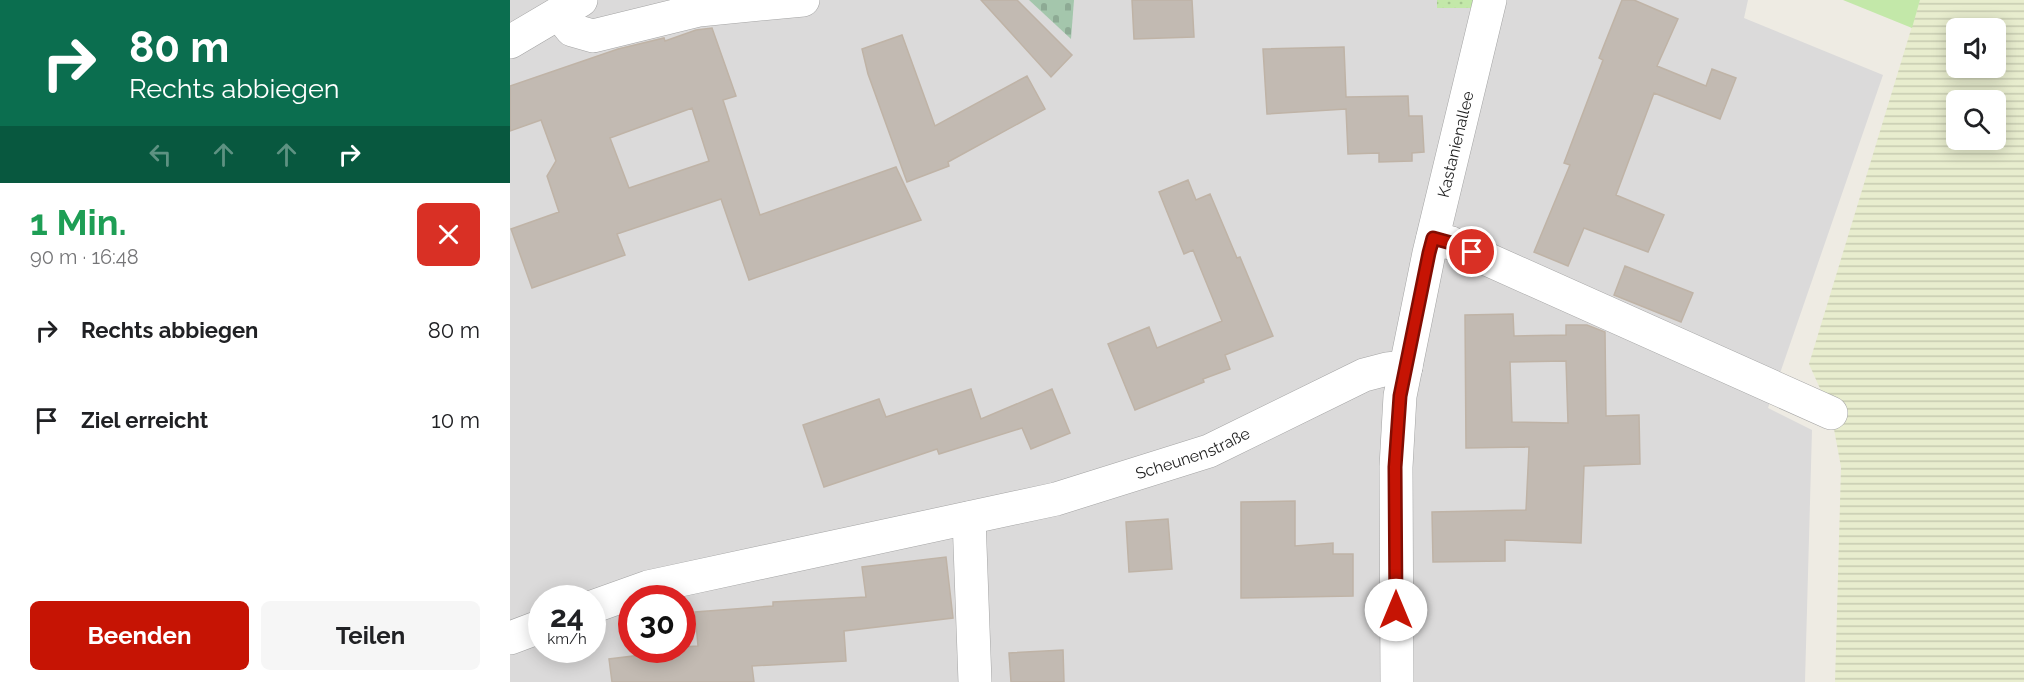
<!DOCTYPE html>
<html lang="de">
<meta charset="utf-8">
<style>
:root{--surface:#fff;--page:#f6f6f6;--text:#202124;--muted:#757577;--accent:#c61404}
body{margin:0;font-family:Raleway,sans-serif;background:var(--page);color:var(--text);height:100vh;display:flex;flex-direction:column;font-size:22px;white-space:nowrap}
*{box-sizing:border-box;margin:0}
p{font-size:20px;color:var(--muted)}
.icon{flex:none;width:33px;height:33px;fill:none;stroke:currentColor;stroke-width:2;stroke-linecap:round;stroke-linejoin:round}
.map{position:relative;flex:1;overflow:hidden}
.drawer{display:flex;flex-direction:column;background:var(--surface);width:510px}
.drawer>*{flex:none}
.banner{background:#0b6e4f;color:#fff;overflow:hidden}
.tools{position:absolute;left:1436px;top:18px;display:grid;gap:12px}
.tools a{display:grid;place-items:center;width:60px;height:60px;border-radius:9px;background:var(--surface);box-shadow:0 3px 15px #0003;font-size:30px}
.speed{position:absolute;left:18px;top:585px;display:flex;gap:12px;font-size:30px;font-weight:700;text-align:center}
.speed>*{display:grid;place-content:center;width:78px;height:78px;border-radius:50%;background:var(--surface);box-shadow:0 3px 15px #0003;line-height:1}
.speed small{font-size:15px;font-weight:400}
.speed .limit{border:9px solid #d22;background:#fff;color:#111}
.pin{position:absolute;display:grid;place-items:center;width:51px;height:51px;color:#fff;margin:-26px;border:3px solid #fff;border-radius:50%;box-shadow:0 2px 6px #0007}
.me{position:absolute;width:66px;margin:-33px;rotate:0deg;stroke-linejoin:round;filter:drop-shadow(0 0 4px #0008)}
.turn{display:flex;align-items:center;gap:21px;height:126px;padding:0 30px;font-size:27px}
.turn .icon{width:78px;height:78px;stroke-width:2.5}
.turn b{display:block;font-size:42px;line-height:51px}
.lanes{display:flex;align-items:center;height:57px;padding:0 30px;background:#0003;justify-content:center;gap:30px;direction:ltr}
.lanes .off{opacity:.35}
.round{display:grid;place-items:center;flex:none;width:63px;height:63px;border-radius:9px;background:var(--page)}
.head{display:flex;align-items:center;justify-content:space-between;height:102px;padding:0 30px}
h1{font-size:36px;font-weight:700;line-height:45px;color:#1e9e55}
.action{display:flex;gap:12px;margin-top:auto;padding:12px 30px}
.action a{flex:1;height:69px;border-radius:9px;background:var(--accent);color:#fff;font-size:24px;font-weight:700;line-height:69px;text-align:center}
.action a+a{background:var(--page);color:var(--text)}
ul{padding:0;list-style:none}
li{display:flex;align-items:center;gap:18px;height:90px;padding:0 30px}
li div{flex:1}
li b{display:block;font-size:22px}
li em{font-style:normal}
main{display:flex;flex:1;min-height:0}
.map>svg:first-child{display:block}
.residential{fill:#dbdada;fill-rule:evenodd}
.farmland{fill:url(#farmland-rules);fill-rule:evenodd}
.grass{fill:url(#grass-dots)}
.cemetery{fill:url(#cemetery-stones)}
.garden{fill:#c3e8a9}
.building{fill:#c2bab2;stroke:#bfb3a6;stroke-width:1.5;fill-rule:evenodd}
.lines{fill:none;stroke-linecap:round;stroke-linejoin:round}
.minor-casing{stroke:#a4a4a4;stroke-width:34}
.minor{stroke:#fff;stroke-width:33}
.route-casing{stroke:#810d03;stroke-width:15}
.route{stroke:#c61404;stroke-width:10}
.labels{text-anchor:middle;dominant-baseline:central;stroke-width:5;stroke-linejoin:round;paint-order:stroke}
.street-label{font-size:16px;fill:#1d1d1d;stroke:#fff}
</style>
<main>
<section class="drawer">
<div class="banner">
<div class="turn"><svg class="icon" aria-label="right" viewBox="0 0 24 24"><path d="M7 20v-9h11M14 6l5 5-5 5"/></svg><div><b>80 m</b>Rechts abbiegen</div></div>
<div class="lanes"><svg class="icon off" aria-label="left" viewBox="0 0 24 24"><path d="M17 20v-9H6M10 6l-5 5 5 5"/></svg><svg class="icon off" aria-label="ahead" viewBox="0 0 24 24"><path d="M12 20V5M6 11l6-6 6 6"/></svg><svg class="icon off" aria-label="ahead" viewBox="0 0 24 24"><path d="M12 20V5M6 11l6-6 6 6"/></svg><svg class="icon" aria-label="right" viewBox="0 0 24 24"><path d="M7 20v-9h11M14 6l5 5-5 5"/></svg></div>
</div>
<div class="head"><div><h1>1 Min.</h1><p>90 m · 16:48</p></div><a class="round" style="background:#d93025;color:#fff"><svg class="icon" aria-label="close" viewBox="0 0 24 24"><path d="M6 6l12 12M18 6L6 18"/></svg></a></div>
<ul>
<li><svg class="icon" aria-label="right" viewBox="0 0 24 24"><path d="M7 20v-9h11M14 6l5 5-5 5"/></svg><div><b>Rechts abbiegen</b></div><em>80 m</em></li>
<li><svg class="icon" aria-label="arrive" viewBox="0 0 24 24"><path d="M6 21V4h12l-3 4 3 4H6"/></svg><div><b>Ziel erreicht</b></div><em>10 m</em></li>
</ul>
<div class="action"><a>Beenden</a><a>Teilen</a></div>
</section>
<div class="map">
<svg width="1514" height="682" viewBox="0 0 1514 682">
<defs>
<pattern id="farmland-rules" width="6" height="5" patternUnits="userSpaceOnUse" patternTransform="scale(1.5)"><rect width="6" height="5" fill="#e8edce"/><path d="M0 2.5h6" fill="none" stroke="#c7cbb0"/></pattern>
<pattern id="grass-dots" width="8" height="8" patternUnits="userSpaceOnUse" patternTransform="scale(1.5)"><rect width="8" height="8" fill="#c3e8a9"/><path d="M2 2h.1M6 6h.1" fill="none" stroke="#a7c791" stroke-width="1.8" stroke-linecap="round"/></pattern>
<pattern id="cemetery-stones" width="16" height="16" patternUnits="userSpaceOnUse" patternTransform="scale(1.5)"><rect width="16" height="16" fill="#a4c6ac"/><path d="M2 7V4a2 2 0 0 1 4 0v3zM10 15v-3a2 2 0 0 1 4 0v3z" fill="#8daa94"/></pattern>
</defs>
<rect width="100%" height="100%" fill="#eeebe3"/>
<!-- residential -->
<path class="residential" d="M 0,0 L 1238,0 L 1234,18 L 1373,75 L 1258,408 L 1302,430 L 1295,682 L 0,682 ZM 32,598 L 82,598 L 82,650 L 32,650 ZM 122,598 L 172,598 L 172,650 L 122,650 Z"/>
<!-- farmland -->
<path class="farmland" d="M 1410,0 L 1514,0 L 1514,682 L 1325,682 L 1331,467 L 1321,413 L 1299,364 ZM 1446,28 L 1485,28 L 1485,68 L 1446,68 ZM 1446,100 L 1485,100 L 1485,140 L 1446,140 Z"/>
<!-- grass -->
<path class="grass" d="M 927,0 L 964,0 L 962,8 L 927,8 Z"/>
<!-- cemetery -->
<path class="cemetery" d="M 519,0 L 564,0 L 561,39 Z"/>
<!-- garden -->
<path class="garden" d="M 1333,0 L 1410,0 L 1402,28 Z"/>
<!-- building -->
<path class="building" d="M 471,0 L 507,0 L 562,55 L 541,77 Z
M 622,0 L 682,0 L 684,37 L 624,39 Z
M 1112,0 L 1124,0 L 1168,19 L 1147,66 L 1196,86 L 1202,69 L 1226,78 L 1210,119 L 1144,93 L 1106,195 L 1154,215 L 1138,252 L 1074,228 L 1058,266 L 1024,252 L 1060,165 L 1054,163 L 1093,60 L 1089,58 Z
M 202,28 L 226,96 L 213,100 L 250,215 L 386,167 L 411,220 L 239,280 L 211,199 L 107,234 L 115,255 L 22,288 L 1,229 L 49,212 L 37,176 L 46,161 L 31,120 L 0,131 L 0,86 L 108,49 L 154,38 L 155,41 L 186,30 ZM 182,108 L 199,161 L 119,188 L 100,138 Z
M 392,35 L 425,126 L 517,76 L 535,109 L 438,162 L 439,166 L 397,182 L 358,74 L 352,49 Z
M 834,47 L 836,97 L 898,96 L 899,116 L 912,116 L 914,152 L 902,153 L 902,161 L 869,162 L 869,153 L 838,154 L 836,109 L 757,114 L 753,49 Z
M 678,180 L 686,200 L 700,194 L 727,258 L 730,257 L 763,336 L 715,355 L 720,369 L 693,379 L 694,382 L 625,410 L 598,344 L 639,327 L 647,348 L 712,321 L 683,250 L 674,254 L 649,192 Z
M 1115,266 L 1183,293 L 1171,322 L 1104,295 Z
M 1003,314 L 1004,336 L 1056,335 L 1056,325 L 1077,325 L 1095,332 L 1096,416 L 1129,415 L 1130,464 L 1074,466 L 1071,543 L 995,540 L 995,561 L 923,562 L 922,512 L 1016,510 L 1019,447 L 956,448 L 955,315 ZM 1056,361 L 1058,423 L 1002,422 L 1000,362 Z
M 461,389 L 471,419 L 542,389 L 560,433 L 521,449 L 512,428 L 429,454 L 427,449 L 314,487 L 293,425 L 369,399 L 376,417 Z
M 785,501 L 785,546 L 823,543 L 823,554 L 843,554 L 843,596 L 731,598 L 731,502 Z
M 658,519 L 662,569 L 619,572 L 616,522 Z
M 436,557 L 443,618 L 334,631 L 336,661 L 242,666 L 244,682 L 102,682 L 99,659 L 172,650 L 172,647 L 188,646 L 185,612 L 263,606 L 263,602 L 356,597 L 352,567 Z
M 553,650 L 554,682 L 501,682 L 499,653 Z"/>
<g class="lines">
<defs>
<g id="minor">
<path d="M 49,14 L 62,30 L 83,36 L 189,10 L 293,0"/>
<path d="M 0,42 L 71,0"/>
<path d="M 923,238 L 941,243 L 1321,413"/>
<path d="M 459,518 L 465,682"/>
<path id="s1" d="M 82,607 L 138,587 L 546,499 L 699,451 L 854,375 L 877,369 L 896,367"/>
<path d="M 0,638 L 32,626"/>
<path id="s2" d="M 887,682 L 886,467 L 890,396 L 919,253 L 980,0"/>
</g>
</defs>
<!-- minor casing -->
<use href="#minor" class="minor-casing"/>
<!-- minor -->
<use href="#minor" class="minor"/>
</g>
<g class="lines">
<defs>
<path id="route" d="M 886,610 L 885,467 L 890,396 L 919,253 L 923,238 L 941,243 L 962,252"/>
</defs>
<!-- route casing -->
<use href="#route" class="route-casing"/>
<!-- route -->
<use href="#route" class="route"/>
</g>
<g class="labels">
<!-- street labels -->
<g class="street-label">
<text stroke="none"><textPath href="#s2" startOffset="544">Kastanienallee</textPath></text>
<text stroke="none"><textPath href="#s1" startOffset="621">Scheunenstraße</textPath></text>
</g>
</g>
</svg>
<div class="tools">
<a><svg class="icon" aria-label="sound" viewBox="0 0 24 24"><path d="M4 9h4l5-4v14l-5-4H4zM17 9q2 3 0 6"/></svg></a>
<a><svg class="icon" aria-label="search" viewBox="0 0 24 24"><circle cx="10" cy="10" r="6"/><path d="M15 15l6 6"/></svg></a>
</div>
<div class="speed"><div>24<small>km/h</small></div><div class="limit">30</div></div>
<div class="pin" style="left:962px;top:252px;background:#d93025"><svg class="icon" aria-label="arrive" viewBox="0 0 24 24"><path d="M6 21V4h12l-3 4 3 4H6"/></svg></div>
<svg class="me" style="left:886px;top:610px" viewBox="-20 -20 40 40"><circle r="19" fill="#fff"/><path d="M0-13L10 11 0 6-10 11z" fill="#c61404"/></svg>
</div>
</main>
